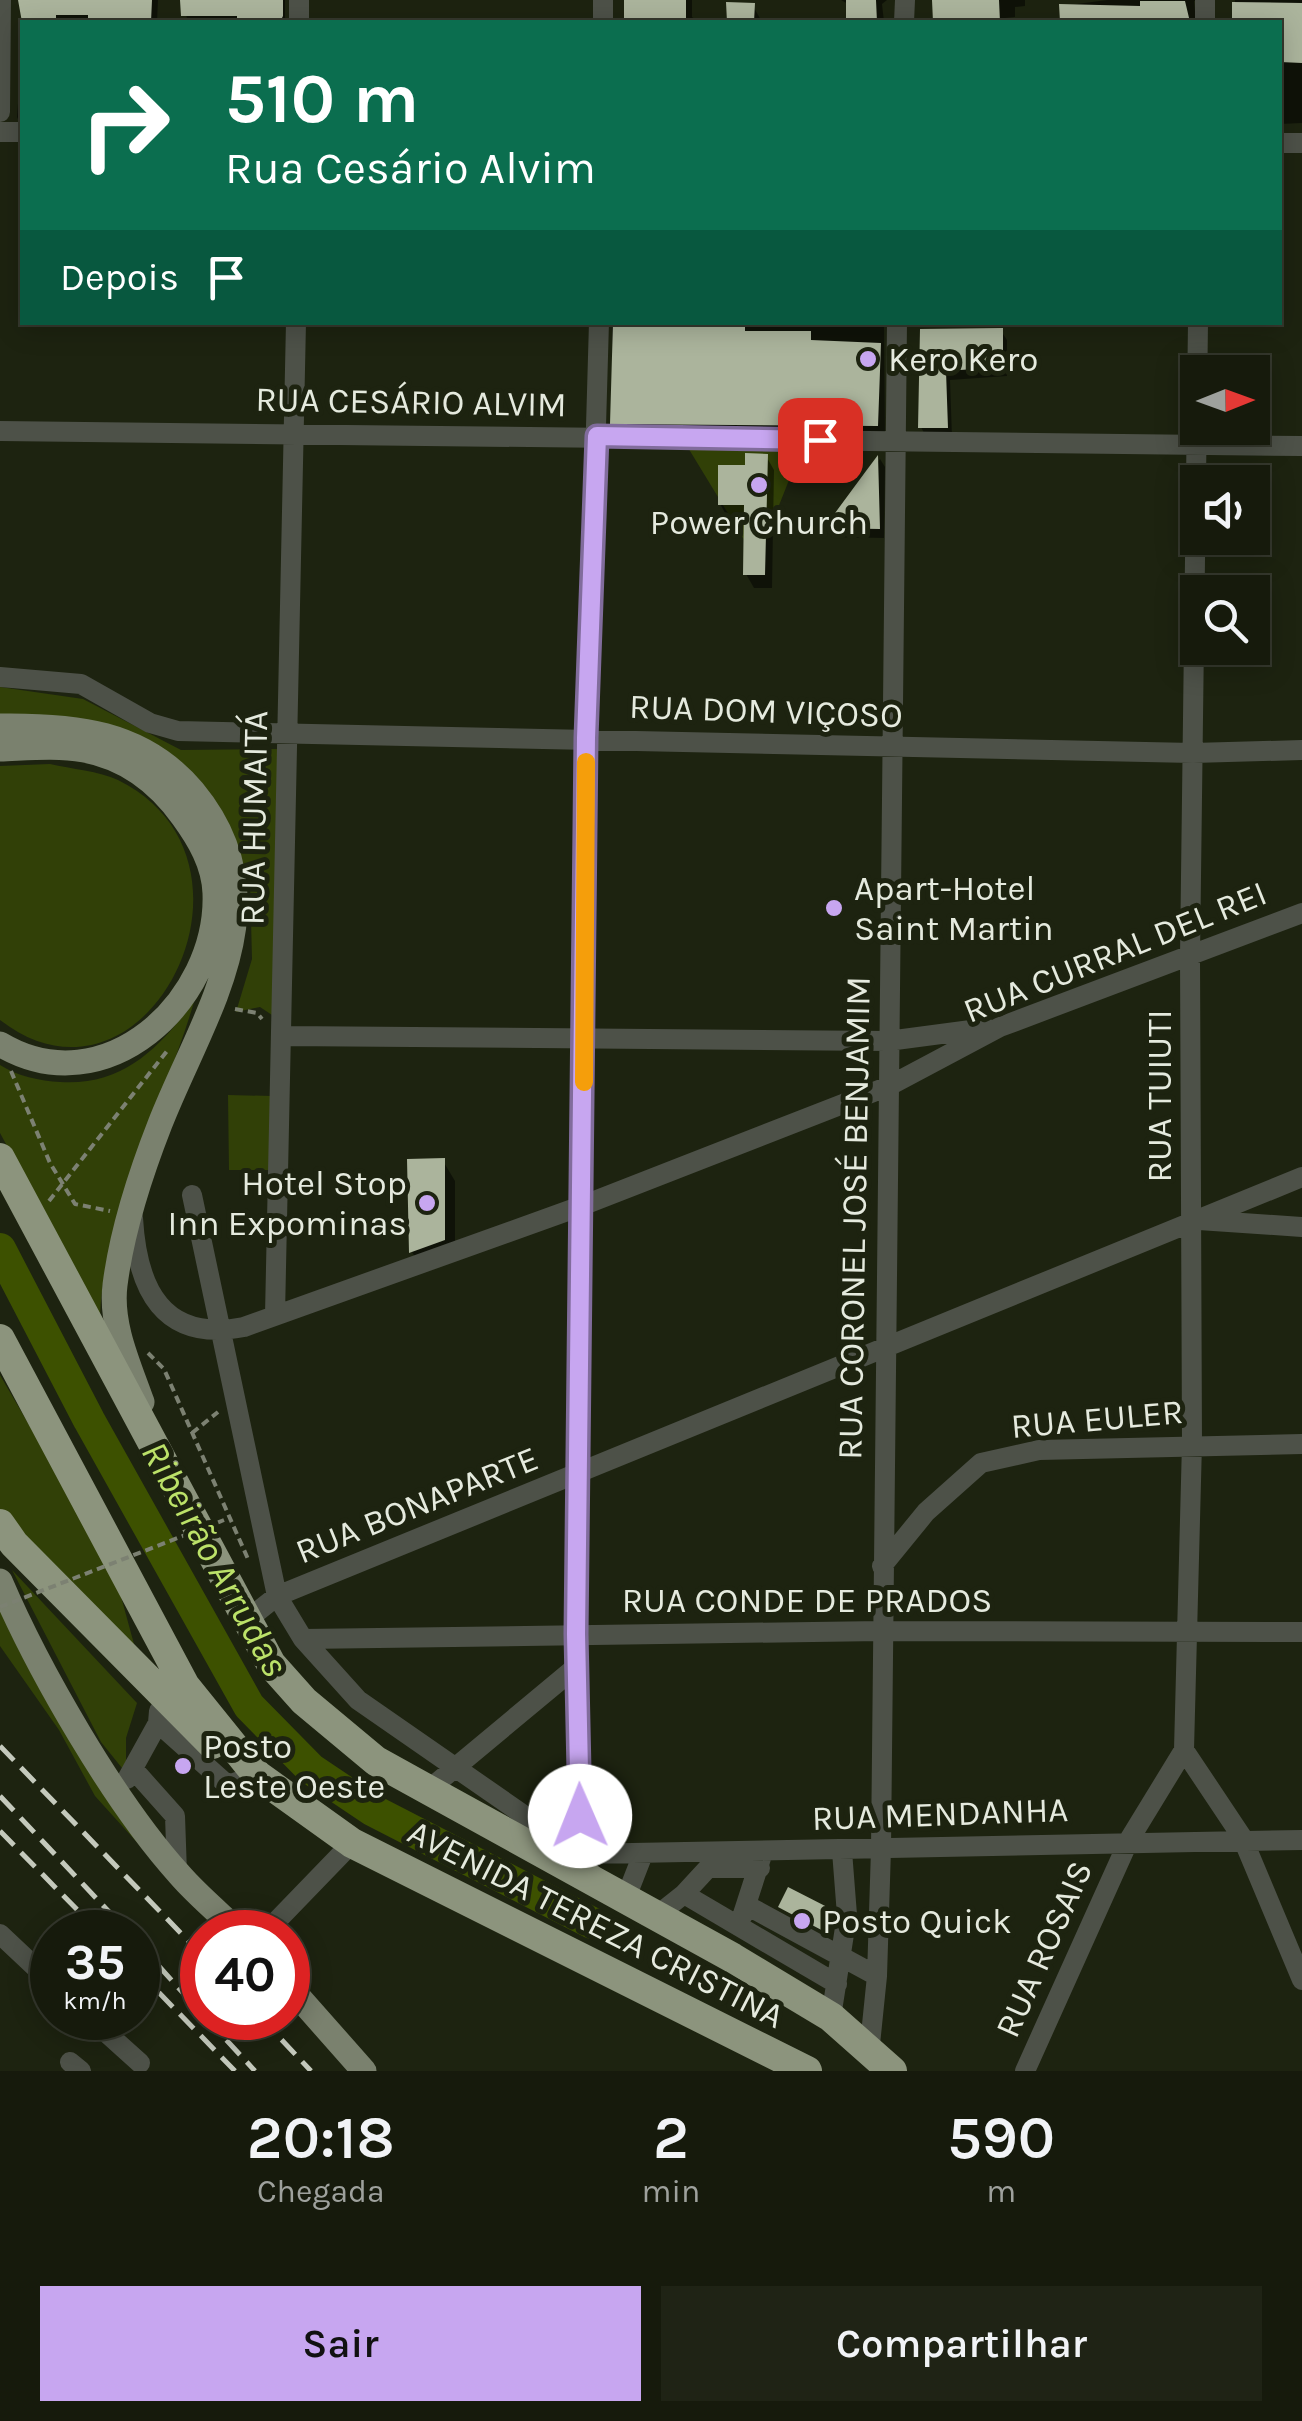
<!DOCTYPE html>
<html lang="pt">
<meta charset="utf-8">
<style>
:root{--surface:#161a0c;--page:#1f2315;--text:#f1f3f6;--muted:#9ea19d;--line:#35382d;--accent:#c7a6f0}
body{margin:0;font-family:Karla,sans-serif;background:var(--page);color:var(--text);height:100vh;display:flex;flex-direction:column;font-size:38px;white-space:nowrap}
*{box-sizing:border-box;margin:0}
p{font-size:32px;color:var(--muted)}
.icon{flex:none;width:55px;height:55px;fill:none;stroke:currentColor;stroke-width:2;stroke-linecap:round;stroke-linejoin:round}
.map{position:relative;height:2071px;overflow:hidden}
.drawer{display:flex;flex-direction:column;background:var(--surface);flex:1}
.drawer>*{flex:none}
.banner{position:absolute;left:20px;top:20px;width:1262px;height:305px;border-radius:0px;box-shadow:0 5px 25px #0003,0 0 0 2px var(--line);background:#0b6e4f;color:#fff;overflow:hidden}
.needle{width:65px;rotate:89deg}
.controls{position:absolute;left:1180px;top:355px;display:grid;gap:20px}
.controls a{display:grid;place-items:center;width:90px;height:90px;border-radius:0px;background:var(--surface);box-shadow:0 5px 25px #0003,0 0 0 2px var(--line);font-size:50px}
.speed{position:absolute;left:30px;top:1910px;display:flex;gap:20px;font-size:50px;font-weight:700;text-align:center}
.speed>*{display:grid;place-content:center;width:130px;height:130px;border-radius:50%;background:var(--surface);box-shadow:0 5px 25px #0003,0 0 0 2px var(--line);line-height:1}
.speed small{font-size:25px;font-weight:400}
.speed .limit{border:15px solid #d22;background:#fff;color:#111}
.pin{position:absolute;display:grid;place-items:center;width:85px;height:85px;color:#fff;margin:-42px;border-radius:20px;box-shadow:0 5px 15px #0006}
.me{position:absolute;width:110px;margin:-55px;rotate:359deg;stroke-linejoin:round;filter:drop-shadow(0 0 8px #0008)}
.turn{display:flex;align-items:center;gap:35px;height:210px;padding:0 40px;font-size:45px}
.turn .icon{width:130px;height:130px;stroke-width:2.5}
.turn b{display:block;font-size:70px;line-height:85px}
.then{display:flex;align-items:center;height:95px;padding:0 40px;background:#0003;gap:20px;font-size:38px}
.eta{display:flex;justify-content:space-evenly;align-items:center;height:170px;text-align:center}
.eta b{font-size:60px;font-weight:600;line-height:70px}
.button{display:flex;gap:20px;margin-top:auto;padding:20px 40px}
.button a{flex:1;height:115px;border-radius:0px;background:var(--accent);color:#111;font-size:40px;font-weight:600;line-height:115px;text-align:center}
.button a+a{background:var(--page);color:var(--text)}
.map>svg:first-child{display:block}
.green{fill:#314007}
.shadow{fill:#0007}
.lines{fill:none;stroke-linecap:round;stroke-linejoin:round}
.river{stroke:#3d5100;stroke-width:32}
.building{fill:#abb49c}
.path{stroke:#7c8172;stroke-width:4;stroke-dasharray:8 5;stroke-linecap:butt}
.minor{stroke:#4d5148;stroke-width:20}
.major{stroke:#7a816e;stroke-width:25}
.highway{stroke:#8c947d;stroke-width:30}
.rail{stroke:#c4c9bc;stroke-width:5;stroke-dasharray:20 10;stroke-linecap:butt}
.path-bridge{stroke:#7c8172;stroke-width:4;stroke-dasharray:8 5;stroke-linecap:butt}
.route-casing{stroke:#816c9c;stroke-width:25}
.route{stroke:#c7a6f0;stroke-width:18}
.slow{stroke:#f59e0b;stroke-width:18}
.poi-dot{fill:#c7a6f0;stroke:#1d2310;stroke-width:4}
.labels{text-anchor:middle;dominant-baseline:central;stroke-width:10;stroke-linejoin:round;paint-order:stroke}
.poi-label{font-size:35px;fill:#e5eade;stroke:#1d2310;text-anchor:start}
.street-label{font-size:35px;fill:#e5eade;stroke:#1d2310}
.water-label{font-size:38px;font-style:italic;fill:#bce269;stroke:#1d2310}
</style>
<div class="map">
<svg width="1302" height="2071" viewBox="0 0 1302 2071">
<rect width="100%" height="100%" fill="#1d2310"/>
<!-- green -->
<path class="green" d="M 810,427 L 757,561 L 676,428 Z
M 0,687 L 83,699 L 181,750 L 282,749 L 278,1019 L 260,1007 L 236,1012 L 252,959 L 250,881 L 224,824 L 173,767 L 0,722 Z
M 50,764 C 71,769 99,771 118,780 C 283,861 146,1133 0,1020 L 0,766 Z
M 194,1002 C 163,1107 105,1205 100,1316 L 0,1133 L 0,1065 C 17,1076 40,1081 60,1082 C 123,1086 158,1049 194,1002 Z
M 228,1095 L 272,1096 L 271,1170 L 229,1170 Z
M 0,1375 L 114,1571 L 137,1655 L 0,1512 Z
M 12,1570 L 137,1703 L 126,1738 L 126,1773 L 101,1742 Z
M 0,1599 L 9,1621 L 230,1932 L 218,1932 L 95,1796 L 59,1730 L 0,1646 Z"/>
<!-- shadow -->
<path class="shadow" d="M 21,0 L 158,0 L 157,22 L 25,22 Z
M 182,0 L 285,0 L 285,22 L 188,22 Z
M 629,0 L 692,0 L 692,17 L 698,22 L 629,22 Z
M 841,0 L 887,0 L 882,4 L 884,22 L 848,22 L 848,4 Z
M 935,0 L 1025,0 L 1025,6 L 1015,7 L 1015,17 L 1005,18 L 1005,22 L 937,22 Z
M 1107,0 L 1202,0 L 1194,1 L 1196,22 L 1062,22 L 1062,6 Z
M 1235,0 L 1302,0 L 1302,123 L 1280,124 L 1280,22 L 1234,22 Z
M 729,4 L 753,6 L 762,22 L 729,22 Z
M 22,49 L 22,127 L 17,117 Z
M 612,322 L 884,322 L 885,440 L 621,438 L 612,424 Z
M 1001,331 L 1007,340 L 1007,376 L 950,380 L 952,437 L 926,437 L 921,427 L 922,332 Z
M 766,456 L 774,470 L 772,588 L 754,588 L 746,574 L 747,518 L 728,518 L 720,504 L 747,468 Z
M 880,459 L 885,467 L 884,538 L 832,537 L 827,528 Z
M 443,1161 L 455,1181 L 455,1261 L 424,1272 L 412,1252 L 410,1162 Z
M 781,1907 L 831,1912 L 833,1927 L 829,1935 Z"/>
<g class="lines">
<!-- river -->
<path class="river" d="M 0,1249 L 89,1420 L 249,1706 L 311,1769 L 372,1810 L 592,1923"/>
</g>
<!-- building -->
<path class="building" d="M 18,0 L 152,0 L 151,22 L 88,22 L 88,15 L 56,15 L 56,22 L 22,22 Z
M 180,0 L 283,0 L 283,16 L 280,22 L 237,22 L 237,16 L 181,16 Z
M 624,0 L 686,0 L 686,22 L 624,22 Z
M 846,0 L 876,0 L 877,22 L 846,22 Z
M 932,0 L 999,0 L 1000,22 L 933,22 Z
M 1140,1 L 1185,1 L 1190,22 L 1060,22 L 1059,4 L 1140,6 Z
M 726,2 L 755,3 L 754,22 L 727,22 Z
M 1232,2 L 1302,3 L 1302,63 L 1280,62 L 1280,22 L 1232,22 Z
M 613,322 L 745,322 L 745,331 L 811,331 L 811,340 L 881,343 L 878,426 L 610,424 Z
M 1003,328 L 1003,367 L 946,371 L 948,428 L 918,428 L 920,329 Z
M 745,453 L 768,454 L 765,575 L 743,575 L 744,505 L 718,505 L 718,465 L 745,465 Z
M 878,455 L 880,529 L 824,528 L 866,471 Z
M 445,1158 L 445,1240 L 409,1253 L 407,1159 Z
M 788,1887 L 833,1910 L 827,1933 L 778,1907 Z"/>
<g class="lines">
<!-- path -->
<path class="path" d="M 235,1009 L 257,1013 L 262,1019
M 11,1071 L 50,1163 L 75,1204 L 110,1211
M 49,1201 L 167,1051
M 148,1353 L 164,1369 L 248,1559
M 192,1433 L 218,1412"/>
<!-- minor -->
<path class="minor" d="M 299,22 L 299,0
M 603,22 L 603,0
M 904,22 L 905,0
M 1205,22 L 1205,0
M 0,112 L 1,0
M 0,132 L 22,132
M 1280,143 L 1302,143
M 0,431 L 1302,446
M 0,677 L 81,684 L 150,723 L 178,731 L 1193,753 L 1302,750
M 284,1036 L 888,1041 L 986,1028
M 192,1195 L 277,1596 L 303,1639 L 881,1631 L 1302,1632
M 133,1218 C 137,1288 162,1343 244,1327 L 584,1205 L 889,1086 L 1000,1027 L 1302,913
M 1199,1220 L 1302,1227
M 275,1315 L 296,322
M 882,1566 L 926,1512 L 981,1463 L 1039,1450 L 1302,1444
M 247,1620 L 277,1596 L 1302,1177
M 303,1639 L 358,1700 L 580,1854 L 1302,1840
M 158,1723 L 223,1781 L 231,1784 L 257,1775
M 1184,1750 L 1242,1837 L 1302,1980
M 134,1770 L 175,1816 L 177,1873
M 127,1779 L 158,1723 L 159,1711
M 427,1791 L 576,1667
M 595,1880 L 580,1854 L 576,1634 L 587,739 L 599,322
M 684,1894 L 708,1868 L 760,1868
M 625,1900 L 643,1854
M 748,1906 L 877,1976
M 655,1917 L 684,1894 L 837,1984
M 742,1917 L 763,1852
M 266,1932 L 352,1843
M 0,1934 L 52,1983
M 831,2017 L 847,1915 L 842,1851
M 90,2018 L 140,2063
M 869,2054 L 877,1976 L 881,1849 L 897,322
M 70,2062 L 81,2071
M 1025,2071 L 1129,1840 L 1184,1750 L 1192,1443 L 1190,956 L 1198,322"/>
<!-- major -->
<path class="major" d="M 0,726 C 74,725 142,731 193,791 C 286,903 203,1014 160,1124 C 140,1175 122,1230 115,1285 C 110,1325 129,1365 142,1402
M 0,749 C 28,748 57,745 84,750 C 127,758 158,782 183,817 C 199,839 214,864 215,893 C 219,1001 105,1107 0,1044
M 0,1581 C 38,1670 114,1802 179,1874 C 197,1895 219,1913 239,1932
M 288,1985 L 364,2071"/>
<!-- highway -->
<path class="highway" d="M 0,1158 L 271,1664 L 304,1701 L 376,1761 L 733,1958 L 831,2017 L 892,2071
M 0,1339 L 185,1686 L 257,1775 L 352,1843 L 807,2071
M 0,1524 L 14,1544 L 212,1744"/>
<!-- rail -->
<path class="rail" d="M 0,1746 L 202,1955
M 0,1796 L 128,1932
M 0,1831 L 99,1932
M 138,1943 L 202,2014
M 138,1971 L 235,2071
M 206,2018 L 255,2071
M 261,2018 L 311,2071"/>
<!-- path-bridge -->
<path class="path-bridge" d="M 0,1607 L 224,1520"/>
</g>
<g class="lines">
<defs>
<path id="route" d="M 580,1816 L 576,1634 L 586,738 L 597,436 L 820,440"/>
</defs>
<!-- route casing -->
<use href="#route" class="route-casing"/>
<!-- route -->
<use href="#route" class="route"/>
<!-- slow -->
<path class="slow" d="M 584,1082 L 586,762"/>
</g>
<!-- markers -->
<g class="poi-dot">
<circle cx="868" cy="359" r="10"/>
<circle cx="759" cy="485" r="10"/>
<circle cx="834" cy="908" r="10"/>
<circle cx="427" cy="1203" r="10"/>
<circle cx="183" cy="1766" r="10"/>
<circle cx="802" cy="1921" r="10"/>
</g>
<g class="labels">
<!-- poi labels -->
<g class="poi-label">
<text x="888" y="359">Kero Kero</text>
<text x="759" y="522" text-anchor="middle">Power Church</text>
<text x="854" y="888">Apart-Hotel<tspan x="854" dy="40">Saint Martin</tspan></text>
<text x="407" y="1183" text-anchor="end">Hotel Stop<tspan x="407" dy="40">Inn Expominas</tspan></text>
<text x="203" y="1746">Posto<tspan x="203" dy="40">Leste Oeste</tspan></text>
<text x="822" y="1921">Posto Quick</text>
</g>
<!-- street labels -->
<g class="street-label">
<text transform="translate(411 402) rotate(1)">RUA CESÁRIO ALVIM</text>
<text transform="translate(766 711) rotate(2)">RUA DOM VIÇOSO</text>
<text transform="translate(254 818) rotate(-89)">RUA HUMAITÁ</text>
<text transform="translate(1115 952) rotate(-22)">RUA CURRAL DEL REI</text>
<text transform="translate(1159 1096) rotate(-90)">RUA TUIUTI</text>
<text transform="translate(854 1218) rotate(-89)">RUA CORONEL JOSÉ BENJAMIM</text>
<text transform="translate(1097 1419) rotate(-5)">RUA EULER</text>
<text transform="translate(417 1505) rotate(-22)">RUA BONAPARTE</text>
<text x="807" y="1600">RUA CONDE DE PRADOS</text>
<text transform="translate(940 1814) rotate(-2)">RUA MENDANHA</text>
<text transform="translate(596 1924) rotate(27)">AVENIDA TEREZA CRISTINA</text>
<text transform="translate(1044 1949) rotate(-66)">RUA ROSAIS</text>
</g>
<!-- water labels -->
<g class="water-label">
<text transform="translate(215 1559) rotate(61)">Ribeirão Arrudas</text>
</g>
</g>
</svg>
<div class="controls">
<a><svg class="needle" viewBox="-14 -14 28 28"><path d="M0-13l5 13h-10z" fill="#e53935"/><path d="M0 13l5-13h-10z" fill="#9ea19d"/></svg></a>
<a><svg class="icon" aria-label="sound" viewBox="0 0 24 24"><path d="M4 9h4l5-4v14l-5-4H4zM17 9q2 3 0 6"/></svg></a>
<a><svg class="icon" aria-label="search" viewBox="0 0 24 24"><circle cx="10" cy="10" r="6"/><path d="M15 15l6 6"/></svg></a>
</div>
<div class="speed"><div>35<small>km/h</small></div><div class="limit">40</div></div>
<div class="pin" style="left:820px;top:440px;background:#d93025"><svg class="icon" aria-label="arrive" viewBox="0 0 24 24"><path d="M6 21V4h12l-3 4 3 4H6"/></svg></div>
<svg class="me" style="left:580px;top:1816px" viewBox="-20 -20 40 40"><circle r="19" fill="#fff"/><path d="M0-13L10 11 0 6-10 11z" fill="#c7a6f0"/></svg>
<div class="banner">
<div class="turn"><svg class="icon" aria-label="right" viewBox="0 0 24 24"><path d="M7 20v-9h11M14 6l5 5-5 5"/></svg><div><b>510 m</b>Rua Cesário Alvim</div></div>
<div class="then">Depois<svg class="icon" aria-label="arrive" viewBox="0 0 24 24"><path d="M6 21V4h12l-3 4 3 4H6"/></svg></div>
</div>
</div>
<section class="drawer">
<div class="eta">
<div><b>20:18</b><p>Chegada</p></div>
<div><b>2</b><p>min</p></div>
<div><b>590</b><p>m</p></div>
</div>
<div class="button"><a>Sair</a><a>Compartilhar</a></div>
</section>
